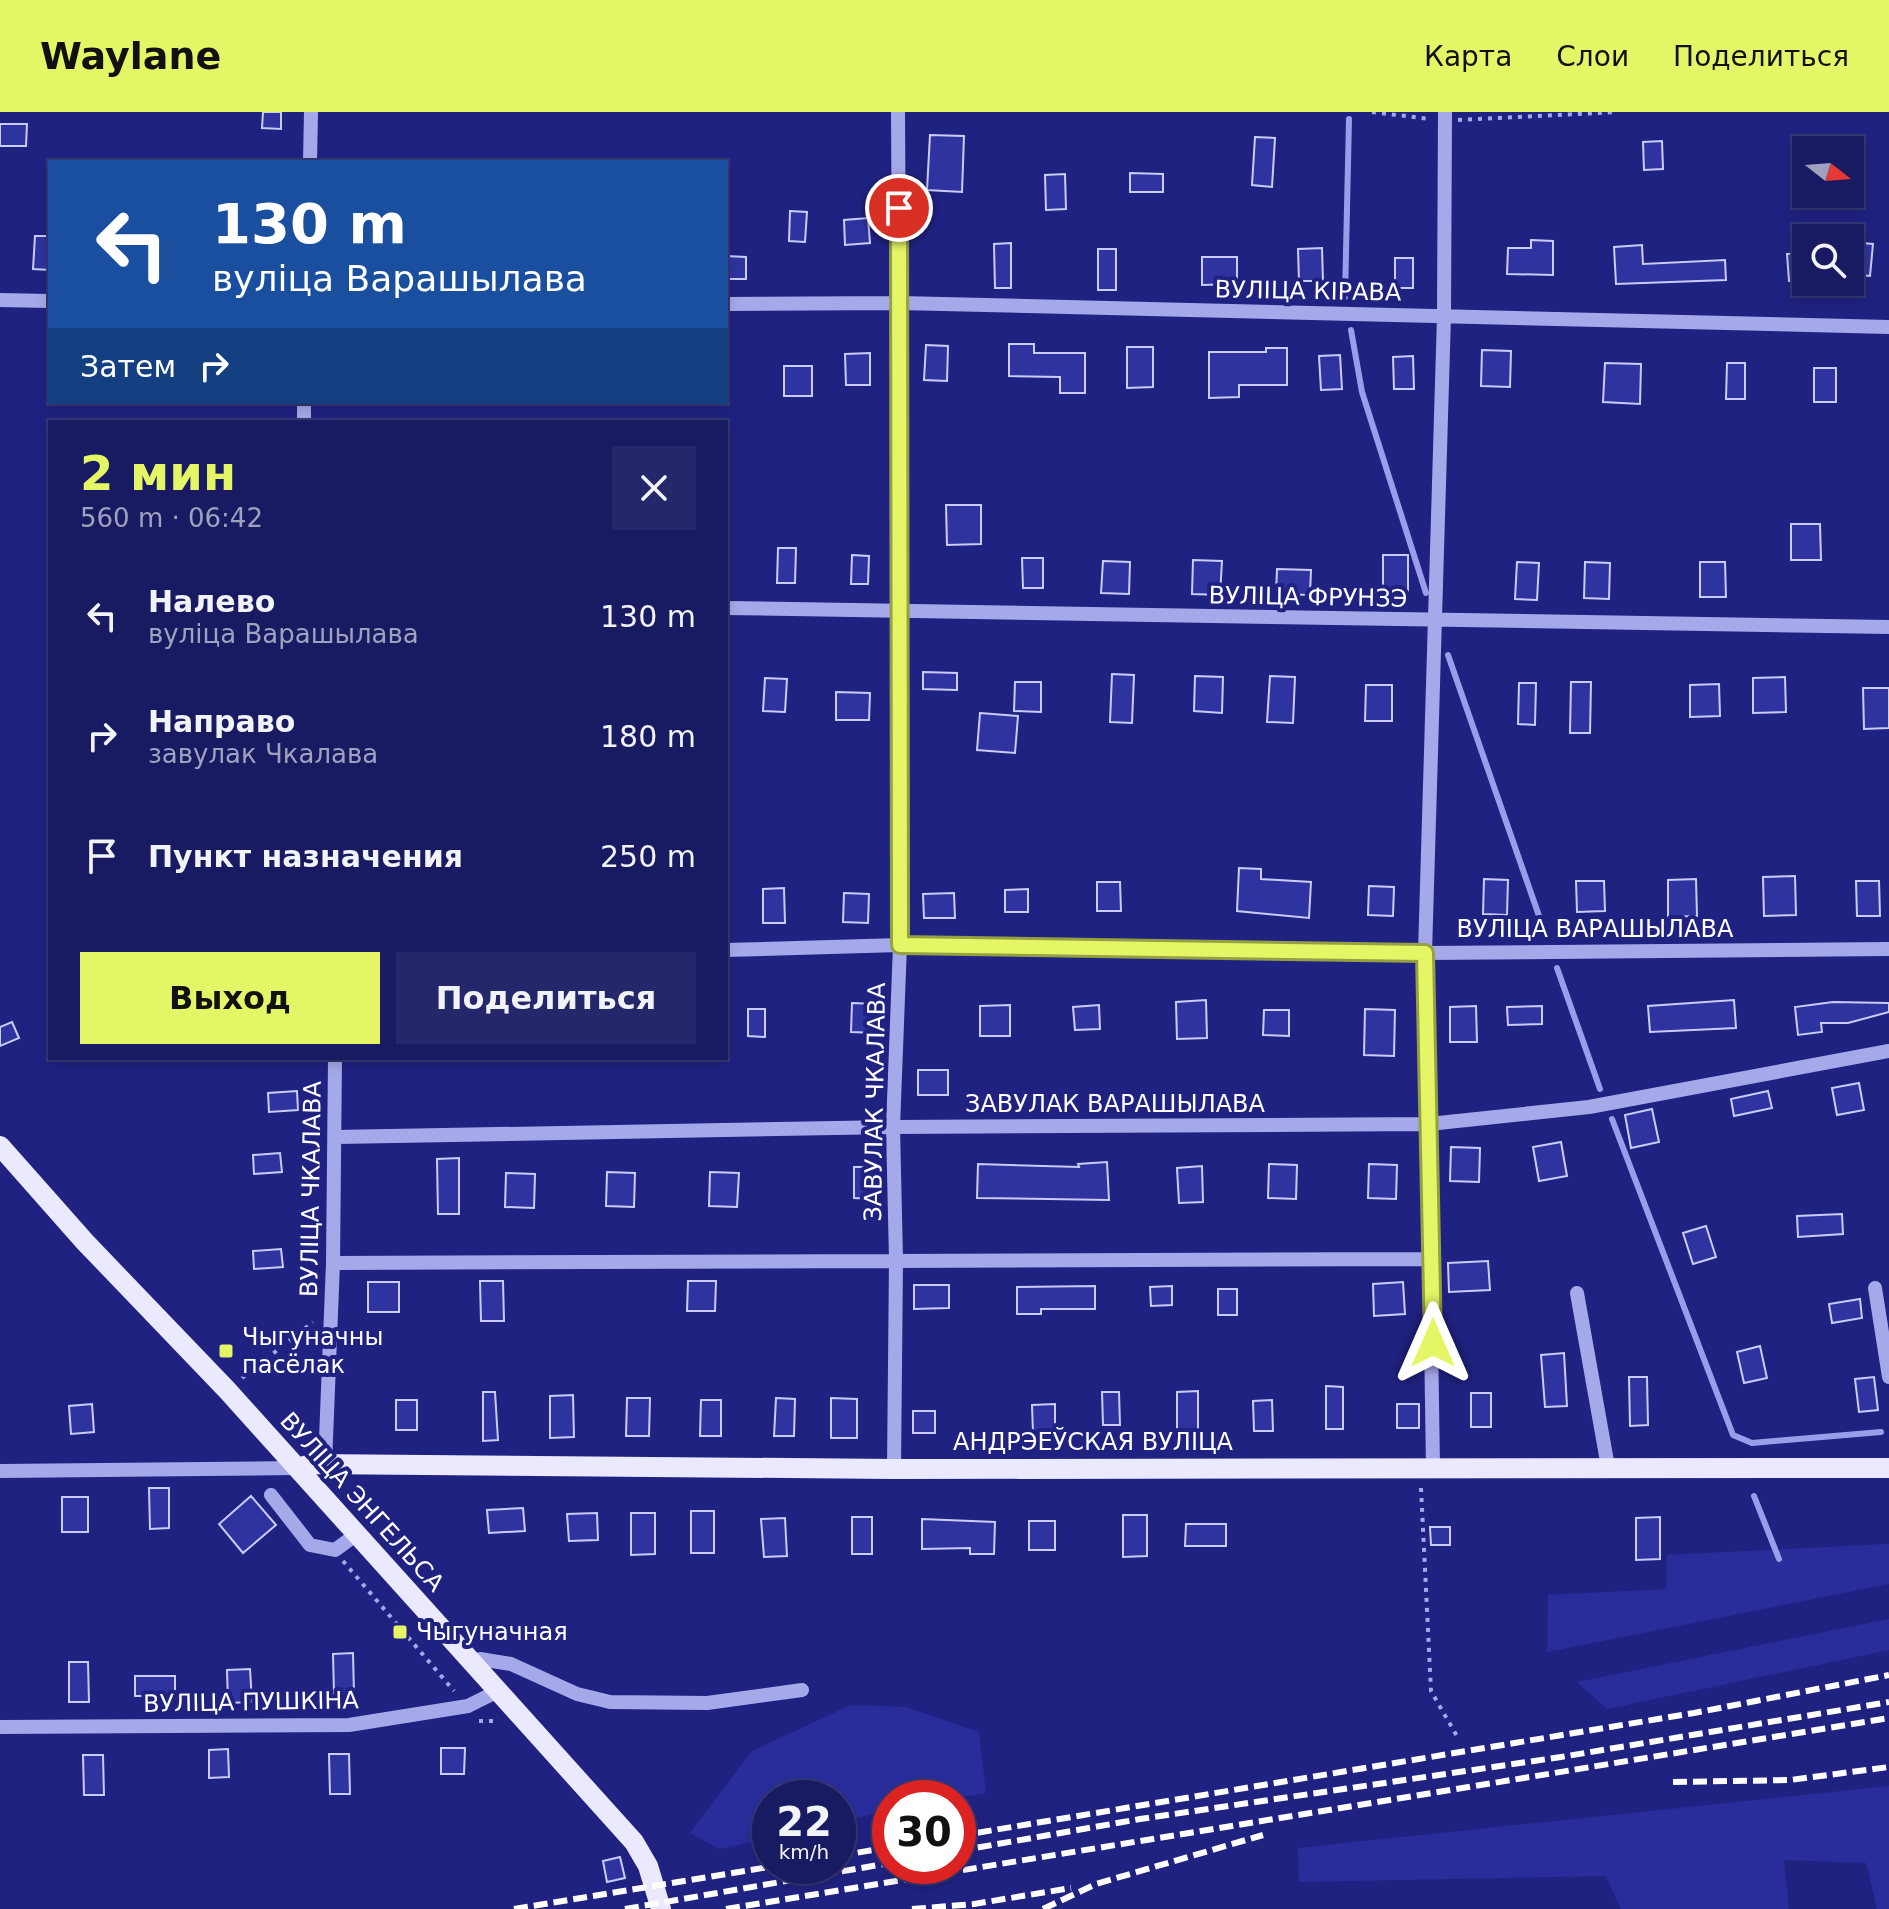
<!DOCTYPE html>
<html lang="ru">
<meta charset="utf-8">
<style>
:root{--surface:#181a62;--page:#25276b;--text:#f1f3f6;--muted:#9fa1be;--line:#363877;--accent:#e4f666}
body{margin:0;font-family:"DejaVu Sans",sans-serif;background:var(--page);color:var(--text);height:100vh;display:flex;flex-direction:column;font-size:30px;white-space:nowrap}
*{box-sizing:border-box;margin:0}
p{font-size:26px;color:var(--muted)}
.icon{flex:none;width:44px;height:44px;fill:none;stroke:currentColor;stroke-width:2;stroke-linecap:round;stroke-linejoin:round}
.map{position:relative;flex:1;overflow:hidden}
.panel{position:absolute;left:48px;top:308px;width:680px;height:640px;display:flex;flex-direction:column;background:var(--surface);border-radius:0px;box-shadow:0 4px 12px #0003,0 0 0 2px var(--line)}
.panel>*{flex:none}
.top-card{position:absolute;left:48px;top:48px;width:680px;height:244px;border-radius:0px;box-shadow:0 4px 12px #0003,0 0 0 2px var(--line);background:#1a4fa0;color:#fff;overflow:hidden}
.needle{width:52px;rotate:107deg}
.tools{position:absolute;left:1792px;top:24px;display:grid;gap:16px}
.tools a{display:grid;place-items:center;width:72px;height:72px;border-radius:0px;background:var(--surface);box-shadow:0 4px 12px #0003,0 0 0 2px var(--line);font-size:40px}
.speed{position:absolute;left:752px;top:1668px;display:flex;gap:16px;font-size:40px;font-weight:700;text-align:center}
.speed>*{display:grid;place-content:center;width:104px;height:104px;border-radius:50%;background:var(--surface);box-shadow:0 4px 12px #0003,0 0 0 2px var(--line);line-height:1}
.speed small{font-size:20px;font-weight:400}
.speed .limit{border:12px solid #d22;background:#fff;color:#111}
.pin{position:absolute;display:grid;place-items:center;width:68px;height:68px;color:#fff;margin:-34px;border:4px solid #fff;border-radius:50%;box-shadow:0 2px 8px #0007}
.me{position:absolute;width:88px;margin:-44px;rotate:0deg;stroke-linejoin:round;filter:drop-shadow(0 0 6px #0008)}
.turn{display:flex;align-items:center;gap:28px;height:168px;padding:0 32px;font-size:36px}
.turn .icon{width:104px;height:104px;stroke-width:2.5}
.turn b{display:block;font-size:56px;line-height:68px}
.then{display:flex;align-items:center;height:76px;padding:0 32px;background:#0003;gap:16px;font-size:30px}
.round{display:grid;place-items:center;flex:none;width:84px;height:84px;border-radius:0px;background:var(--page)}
.headline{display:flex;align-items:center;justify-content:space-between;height:136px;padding:0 32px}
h1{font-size:48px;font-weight:600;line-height:60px;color:var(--accent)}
.primary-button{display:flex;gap:16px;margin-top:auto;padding:16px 32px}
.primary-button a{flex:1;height:92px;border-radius:0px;background:var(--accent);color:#111;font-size:32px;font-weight:600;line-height:92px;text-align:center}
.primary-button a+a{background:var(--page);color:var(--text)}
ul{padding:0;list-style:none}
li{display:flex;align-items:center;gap:24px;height:120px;padding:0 32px}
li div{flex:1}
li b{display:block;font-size:30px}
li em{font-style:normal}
header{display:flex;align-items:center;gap:48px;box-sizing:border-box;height:112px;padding:0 40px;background:var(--accent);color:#111}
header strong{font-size:38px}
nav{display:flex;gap:44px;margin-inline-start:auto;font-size:28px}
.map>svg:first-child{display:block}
.green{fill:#292d9b}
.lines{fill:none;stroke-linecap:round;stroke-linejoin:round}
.stream{stroke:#9a9eea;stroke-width:6}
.building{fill:#2f33a0;stroke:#caccf7;stroke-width:2}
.path{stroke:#a6a9e9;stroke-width:4;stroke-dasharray:4 6;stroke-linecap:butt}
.minor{stroke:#a6a9e9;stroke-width:14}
.major{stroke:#eae9fe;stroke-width:20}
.rail{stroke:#fff;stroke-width:6;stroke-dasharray:14 6;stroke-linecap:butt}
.route-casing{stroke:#94a042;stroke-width:20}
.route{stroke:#e4f666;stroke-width:14}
.poi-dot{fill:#e4f666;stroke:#202282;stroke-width:3}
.labels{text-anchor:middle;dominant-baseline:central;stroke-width:8;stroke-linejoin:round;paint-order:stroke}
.street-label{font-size:24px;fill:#fff;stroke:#202282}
.poi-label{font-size:24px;fill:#fff;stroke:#202282;text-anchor:start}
</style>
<header>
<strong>Waylane</strong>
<nav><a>Карта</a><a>Слои</a><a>Поделиться</a></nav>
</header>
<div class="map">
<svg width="1889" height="1797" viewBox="0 0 1889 1797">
<rect width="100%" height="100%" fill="#202282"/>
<!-- green -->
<path class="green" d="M 1889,1432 L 1889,1472 L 1547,1540 L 1548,1483 L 1666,1477 L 1667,1443 Z
M 1889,1507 L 1889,1538 L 1607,1597 L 1577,1570 Z
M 851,1593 L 906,1595 L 979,1620 L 986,1681 L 958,1686 L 890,1686 L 890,1698 L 838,1710 L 838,1686 L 770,1686 L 770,1726 L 719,1737 L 690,1721 L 752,1639 Z
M 1889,1674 L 1889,1797 L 1877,1797 L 1866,1751 L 1784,1748 L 1789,1797 L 1621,1797 L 1606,1764 L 1299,1770 L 1298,1736 Z"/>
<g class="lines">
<!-- stream -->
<path class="stream" d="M 1345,185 L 1349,7
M 1351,218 L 1362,280 L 1426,481
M 1448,543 L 1546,824
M 1557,856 L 1600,977
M 1612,1007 L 1733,1323 L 1752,1331 L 1881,1320
M 1754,1384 L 1779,1447"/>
</g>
<!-- building -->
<path class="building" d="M 263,0 L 281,0 L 281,17 L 262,16 Z
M 0,12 L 27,12 L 26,34 L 0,34 Z
M 930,23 L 964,24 L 962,80 L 927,78 Z
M 1255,25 L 1275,26 L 1272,75 L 1252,73 Z
M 1662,29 L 1663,57 L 1644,58 L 1643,30 Z
M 1130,61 L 1163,62 L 1163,80 L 1130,80 Z
M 1065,62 L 1066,97 L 1046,98 L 1045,63 Z
M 790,99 L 807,100 L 805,130 L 789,129 Z
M 868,106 L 870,131 L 845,133 L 844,108 Z
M 35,124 L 50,124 L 50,158 L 33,157 Z
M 1531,128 L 1553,129 L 1553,163 L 1507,162 L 1508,136 L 1531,136 Z
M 1850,130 L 1873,132 L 1870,164 L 1850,162 Z
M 1011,131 L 1011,176 L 995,176 L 994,132 Z
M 1642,133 L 1643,152 L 1725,148 L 1726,168 L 1616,172 L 1614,135 Z
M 1322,136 L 1323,169 L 1299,169 L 1298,137 Z
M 1098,137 L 1116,137 L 1116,178 L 1098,178 Z
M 1806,141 L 1806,168 L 1789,169 L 1787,142 Z
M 726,144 L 746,145 L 746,167 L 726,167 Z
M 1202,145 L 1237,145 L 1237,172 L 1202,173 Z
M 1395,146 L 1413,146 L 1413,176 L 1395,176 Z
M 1009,232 L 1034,232 L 1034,241 L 1085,241 L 1085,281 L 1060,281 L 1060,265 L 1009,264 Z
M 926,233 L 948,234 L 947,269 L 924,268 Z
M 1127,235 L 1153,235 L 1153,275 L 1127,276 Z
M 1266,236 L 1287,236 L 1287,273 L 1239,273 L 1239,285 L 1209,286 L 1209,240 L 1266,240 Z
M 1482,238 L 1511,239 L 1510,275 L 1481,274 Z
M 870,241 L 870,273 L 846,273 L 845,242 Z
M 1340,243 L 1342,277 L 1321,278 L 1319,244 Z
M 1413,244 L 1414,277 L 1394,277 L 1393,245 Z
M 1605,251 L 1641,252 L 1640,292 L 1603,290 Z
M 1727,251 L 1745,251 L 1745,287 L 1726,287 Z
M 784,254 L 812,254 L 812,284 L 784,284 Z
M 1814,256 L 1836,256 L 1836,290 L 1814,290 Z
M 946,393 L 981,393 L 981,432 L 947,433 Z
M 1791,412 L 1820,412 L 1821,448 L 1791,448 Z
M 778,436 L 796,436 L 795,471 L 777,471 Z
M 852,443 L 869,444 L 868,472 L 851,472 Z
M 1383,443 L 1408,443 L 1408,482 L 1383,482 Z
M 1022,446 L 1043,446 L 1043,476 L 1023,476 Z
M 1193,448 L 1222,449 L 1220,483 L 1192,482 Z
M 1103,449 L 1130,450 L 1129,482 L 1101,481 Z
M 1517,450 L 1539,451 L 1537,488 L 1515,487 Z
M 1585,450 L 1610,451 L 1609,487 L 1584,486 Z
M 1700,450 L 1725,450 L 1726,485 L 1700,485 Z
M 1277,457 L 1311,458 L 1310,483 L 1276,482 Z
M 923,560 L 957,561 L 957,578 L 923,577 Z
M 1112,562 L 1134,563 L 1132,611 L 1110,610 Z
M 1195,564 L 1223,565 L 1222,601 L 1194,599 Z
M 1270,564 L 1295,565 L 1293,611 L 1267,610 Z
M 1785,565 L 1786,600 L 1753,601 L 1753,566 Z
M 765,566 L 787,567 L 785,600 L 763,599 Z
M 1015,570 L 1041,570 L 1041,600 L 1014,599 Z
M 1571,570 L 1591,570 L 1590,621 L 1570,621 Z
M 1519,571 L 1536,571 L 1535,613 L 1518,612 Z
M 1719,572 L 1720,604 L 1690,605 L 1690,573 Z
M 1366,573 L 1392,573 L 1392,609 L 1365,609 Z
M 1863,576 L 1889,576 L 1889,616 L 1864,617 Z
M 836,580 L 870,581 L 869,608 L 836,608 Z
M 980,601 L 1018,604 L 1015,641 L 977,638 Z
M 1239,756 L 1261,757 L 1261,767 L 1311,770 L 1309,806 L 1237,799 Z
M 1795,764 L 1796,803 L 1764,804 L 1763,765 Z
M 1484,767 L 1508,768 L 1507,803 L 1483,802 Z
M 1696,767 L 1697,804 L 1668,805 L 1668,768 Z
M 1576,769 L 1604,769 L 1605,799 L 1577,800 Z
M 1856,769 L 1879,769 L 1880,804 L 1857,804 Z
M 1097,770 L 1120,770 L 1121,799 L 1097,799 Z
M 1369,774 L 1394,775 L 1393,804 L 1368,803 Z
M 784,776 L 785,811 L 763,811 L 763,777 Z
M 1028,777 L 1028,800 L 1005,800 L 1005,778 Z
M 844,781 L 869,782 L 868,811 L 843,810 Z
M 954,781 L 955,806 L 924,806 L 923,782 Z
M 1206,888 L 1207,926 L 1177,927 L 1176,890 Z
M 1734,888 L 1736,916 L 1650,920 L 1648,894 Z
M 1833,890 L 1889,891 L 1889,900 L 1848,911 L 1821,911 L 1822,920 L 1798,923 L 1795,895 Z
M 852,891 L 877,892 L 876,921 L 851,920 Z
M 1010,893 L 1010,924 L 980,924 L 980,894 Z
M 1099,893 L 1100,917 L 1075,918 L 1073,895 Z
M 1476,894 L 1477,930 L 1450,930 L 1450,895 Z
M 1542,894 L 1542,912 L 1508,913 L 1507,895 Z
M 748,897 L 765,897 L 765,925 L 748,924 Z
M 1365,897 L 1395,898 L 1394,944 L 1364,943 Z
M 1264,898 L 1289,898 L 1289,924 L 1263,923 Z
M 12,910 L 19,926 L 0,934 L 0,915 Z
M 918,958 L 948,958 L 948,983 L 918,983 Z
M 1859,971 L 1864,998 L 1837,1003 L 1832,976 Z
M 297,979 L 298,998 L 269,1000 L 268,981 Z
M 1768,979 L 1772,996 L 1734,1004 L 1731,987 Z
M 1652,997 L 1659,1030 L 1631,1036 L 1625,1003 Z
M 1561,1030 L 1567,1064 L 1539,1069 L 1533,1035 Z
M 1451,1035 L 1480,1036 L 1479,1070 L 1450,1069 Z
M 280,1041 L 282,1060 L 254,1062 L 253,1043 Z
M 459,1046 L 459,1102 L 438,1102 L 437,1047 Z
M 1107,1050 L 1109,1088 L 977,1086 L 978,1052 L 1079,1055 L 1078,1052 Z
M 1269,1052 L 1297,1053 L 1296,1087 L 1268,1086 Z
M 1369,1052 L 1397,1053 L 1396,1087 L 1368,1086 Z
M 1202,1054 L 1203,1090 L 1179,1091 L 1177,1056 Z
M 854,1055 L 876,1055 L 875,1087 L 854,1086 Z
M 607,1060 L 635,1061 L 634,1095 L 606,1094 Z
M 710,1060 L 739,1061 L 737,1095 L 709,1094 Z
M 506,1061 L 535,1062 L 534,1096 L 505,1095 Z
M 1842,1102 L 1843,1122 L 1798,1125 L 1797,1104 Z
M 1706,1114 L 1716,1145 L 1693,1152 L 1683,1121 Z
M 281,1137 L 283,1155 L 254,1157 L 253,1139 Z
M 1488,1149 L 1490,1178 L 1449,1180 L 1448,1151 Z
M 480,1169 L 503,1169 L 504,1209 L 481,1209 Z
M 688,1169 L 716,1169 L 715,1199 L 687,1199 Z
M 368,1170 L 399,1170 L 399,1200 L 368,1200 Z
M 1403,1170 L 1405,1202 L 1374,1204 L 1373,1172 Z
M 914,1173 L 949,1173 L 949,1196 L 914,1197 Z
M 1095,1174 L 1095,1197 L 1041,1197 L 1041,1202 L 1017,1202 L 1017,1175 Z
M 1172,1174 L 1172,1193 L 1151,1194 L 1150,1175 Z
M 1218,1177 L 1237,1177 L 1237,1203 L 1218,1203 Z
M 1860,1187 L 1862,1206 L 1832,1211 L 1829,1192 Z
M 1760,1234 L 1767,1266 L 1744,1271 L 1737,1240 Z
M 1564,1241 L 1567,1294 L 1545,1295 L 1541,1243 Z
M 1629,1265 L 1647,1265 L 1648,1313 L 1630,1314 Z
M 1874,1265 L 1878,1298 L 1859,1300 L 1855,1267 Z
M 1326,1274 L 1343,1275 L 1343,1317 L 1326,1317 Z
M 1198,1279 L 1198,1320 L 1177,1321 L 1177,1280 Z
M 483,1280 L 495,1280 L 498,1328 L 483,1329 Z
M 1102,1280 L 1119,1280 L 1120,1313 L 1103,1313 Z
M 1471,1281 L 1491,1281 L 1491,1315 L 1471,1315 Z
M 573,1283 L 574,1325 L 550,1326 L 550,1284 Z
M 627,1286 L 650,1286 L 649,1324 L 626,1324 Z
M 776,1286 L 795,1287 L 794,1324 L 774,1324 Z
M 831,1286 L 857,1287 L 857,1326 L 831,1326 Z
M 396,1288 L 417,1288 L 417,1318 L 396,1318 Z
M 701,1288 L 721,1288 L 721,1324 L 700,1324 Z
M 1272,1288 L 1273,1319 L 1254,1319 L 1253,1289 Z
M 92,1292 L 94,1320 L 71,1322 L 69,1294 Z
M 1055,1292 L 1055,1320 L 1033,1321 L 1032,1293 Z
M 1397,1292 L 1419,1292 L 1419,1316 L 1397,1316 Z
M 913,1299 L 935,1299 L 935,1321 L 913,1321 Z
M 149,1376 L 169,1376 L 169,1416 L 150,1417 Z
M 251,1384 L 276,1413 L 243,1441 L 219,1412 Z
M 62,1385 L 88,1385 L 88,1420 L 62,1420 Z
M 523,1396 L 525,1419 L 489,1421 L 487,1398 Z
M 691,1399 L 714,1399 L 714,1441 L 691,1441 Z
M 597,1401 L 598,1428 L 569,1429 L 567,1402 Z
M 631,1401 L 655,1401 L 655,1442 L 631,1443 Z
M 1123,1403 L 1147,1403 L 1147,1444 L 1123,1445 Z
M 852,1405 L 872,1405 L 872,1442 L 852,1442 Z
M 1660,1405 L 1660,1447 L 1636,1448 L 1636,1406 Z
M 785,1406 L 787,1444 L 764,1445 L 761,1407 Z
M 922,1407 L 995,1410 L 994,1442 L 970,1442 L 970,1436 L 922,1437 Z
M 1029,1409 L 1055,1409 L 1055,1438 L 1029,1438 Z
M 1186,1412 L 1226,1412 L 1226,1434 L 1185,1434 Z
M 1430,1415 L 1450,1415 L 1450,1433 L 1431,1433 Z
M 353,1541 L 354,1582 L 334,1582 L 333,1542 Z
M 69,1550 L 88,1550 L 89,1590 L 69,1590 Z
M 250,1557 L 252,1590 L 228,1591 L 227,1558 Z
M 135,1564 L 175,1564 L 175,1584 L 135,1584 Z
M 441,1636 L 465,1636 L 464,1662 L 441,1662 Z
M 228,1637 L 229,1665 L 209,1666 L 209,1638 Z
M 329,1642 L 349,1642 L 350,1682 L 330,1682 Z
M 83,1643 L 103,1643 L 104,1683 L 84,1683 Z
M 620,1745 L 625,1766 L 607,1770 L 603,1749 Z"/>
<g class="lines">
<!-- path -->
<path class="path" d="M 1372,0 L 1430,7
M 1458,8 L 1616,0
M 242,1266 L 313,1210
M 1421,1376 L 1431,1579 L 1458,1626
M 343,1449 L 454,1579
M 479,1609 L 498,1609"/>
<!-- minor -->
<path class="minor" d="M 310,50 L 311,0
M 0,188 L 50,189
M 726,192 L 900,191 L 1889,215
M 304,310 L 304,290
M 726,496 L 1889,515
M 726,838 L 900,833 L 1425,841 L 1889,837
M 336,1025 L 893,1015 L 1429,1012 L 1589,995 L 1889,939
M 333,1151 L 1432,1147
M 1875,1176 L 1889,1265
M 1577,1181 L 1608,1355
M 325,1352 L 333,1151 L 335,946
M 1433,1354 L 1425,841 L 1444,204 L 1445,0
M 894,1357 L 896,1148 L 893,1015 L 900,833 L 901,502 L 898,0
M 0,1359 L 297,1356
M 271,1383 L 310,1433 L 335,1438 L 357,1422
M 472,1550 L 480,1547 L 511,1552 L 577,1582 L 610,1590 L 707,1591 L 802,1578
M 0,1615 L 349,1613 L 468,1594 L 498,1579"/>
<!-- major -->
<path class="major" d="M 0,1034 L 85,1130 L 227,1278 L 634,1730 L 648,1754 L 661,1797
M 297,1356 L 312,1352 L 894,1357 L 1889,1356"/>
<!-- rail -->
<path class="rail" d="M 1673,1670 L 1790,1668 L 1889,1655
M 958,1724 L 1694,1601 L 1889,1563
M 958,1739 L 1140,1707 L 1561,1645 L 1889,1590
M 838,1744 L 890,1735
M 514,1797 L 775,1754
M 625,1797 L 890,1751
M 726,1797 L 1889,1606
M 912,1797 L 974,1792 L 1071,1776
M 1043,1797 L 1096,1772 L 1263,1723"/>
</g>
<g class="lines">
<defs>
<path id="route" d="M 899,96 L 900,833 L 1425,841 L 1433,1231"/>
</defs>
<!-- route casing -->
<use href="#route" class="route-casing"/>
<!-- route -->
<use href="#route" class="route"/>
</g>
<!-- markers -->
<g class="poi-dot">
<rect x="218" y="1231" width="16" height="16" rx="4"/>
<rect x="392" y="1512" width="16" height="16" rx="4"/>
</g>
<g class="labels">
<!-- street labels -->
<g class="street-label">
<text transform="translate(1308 179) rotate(1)">ВУЛІЦА КІРАВА</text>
<text transform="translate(1308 485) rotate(1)">ВУЛІЦА ФРУНЗЭ</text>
<text x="1595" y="817">ВУЛІЦА ВАРАШЫЛАВА</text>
<text transform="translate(875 990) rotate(-89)">ЗАВУЛАК ЧКАЛАВА</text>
<text x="1115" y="992">ЗАВУЛАК ВАРАШЫЛАВА</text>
<text transform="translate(311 1077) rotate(-89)">ВУЛІЦА ЧКАЛАВА</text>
<text x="1093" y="1330">АНДРЭЕЎСКАЯ ВУЛІЦА</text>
<text transform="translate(362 1390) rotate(48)">ВУЛІЦА ЭНГЕЛЬСА</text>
<text transform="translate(251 1590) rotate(-1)">ВУЛІЦА ПУШКІНА</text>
</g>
<!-- poi labels -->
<g class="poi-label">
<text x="242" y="1225">Чыгуначны<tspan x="242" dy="28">пасёлак</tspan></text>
<text x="416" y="1520">Чыгуначная</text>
</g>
</g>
</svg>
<div class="tools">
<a><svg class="needle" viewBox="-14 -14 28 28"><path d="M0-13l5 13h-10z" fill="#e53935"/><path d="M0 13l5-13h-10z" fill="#9fa1be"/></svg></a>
<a><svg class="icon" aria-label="search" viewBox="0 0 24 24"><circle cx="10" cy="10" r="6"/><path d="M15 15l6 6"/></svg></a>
</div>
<div class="speed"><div>22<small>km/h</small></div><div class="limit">30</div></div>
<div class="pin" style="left:899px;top:96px;background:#d93025"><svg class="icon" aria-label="arrive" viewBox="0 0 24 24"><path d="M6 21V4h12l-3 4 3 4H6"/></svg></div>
<svg class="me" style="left:1433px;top:1231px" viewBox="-20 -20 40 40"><path d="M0-17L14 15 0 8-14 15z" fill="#e4f666" stroke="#fff" stroke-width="4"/></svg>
<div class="top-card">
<div class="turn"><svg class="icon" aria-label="left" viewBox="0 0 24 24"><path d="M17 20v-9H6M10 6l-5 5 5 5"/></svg><div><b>130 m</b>вуліца Варашылава</div></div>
<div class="then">Затем<svg class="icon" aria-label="right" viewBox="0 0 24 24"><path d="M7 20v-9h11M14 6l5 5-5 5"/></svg></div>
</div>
<section class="panel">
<div class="headline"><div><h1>2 мин</h1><p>560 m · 06:42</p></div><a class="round"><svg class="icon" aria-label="close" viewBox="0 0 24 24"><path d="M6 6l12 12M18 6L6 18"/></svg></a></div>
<ul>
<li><svg class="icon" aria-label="left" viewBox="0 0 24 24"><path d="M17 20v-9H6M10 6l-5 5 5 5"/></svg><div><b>Налево</b><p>вуліца Варашылава</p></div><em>130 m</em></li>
<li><svg class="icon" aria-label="right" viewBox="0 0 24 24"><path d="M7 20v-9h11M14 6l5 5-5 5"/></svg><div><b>Направо</b><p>завулак Чкалава</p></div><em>180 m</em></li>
<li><svg class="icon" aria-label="arrive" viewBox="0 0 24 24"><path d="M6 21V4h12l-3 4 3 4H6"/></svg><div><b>Пункт назначения</b></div><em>250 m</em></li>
</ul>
<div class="primary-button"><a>Выход</a><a>Поделиться</a></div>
</section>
</div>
